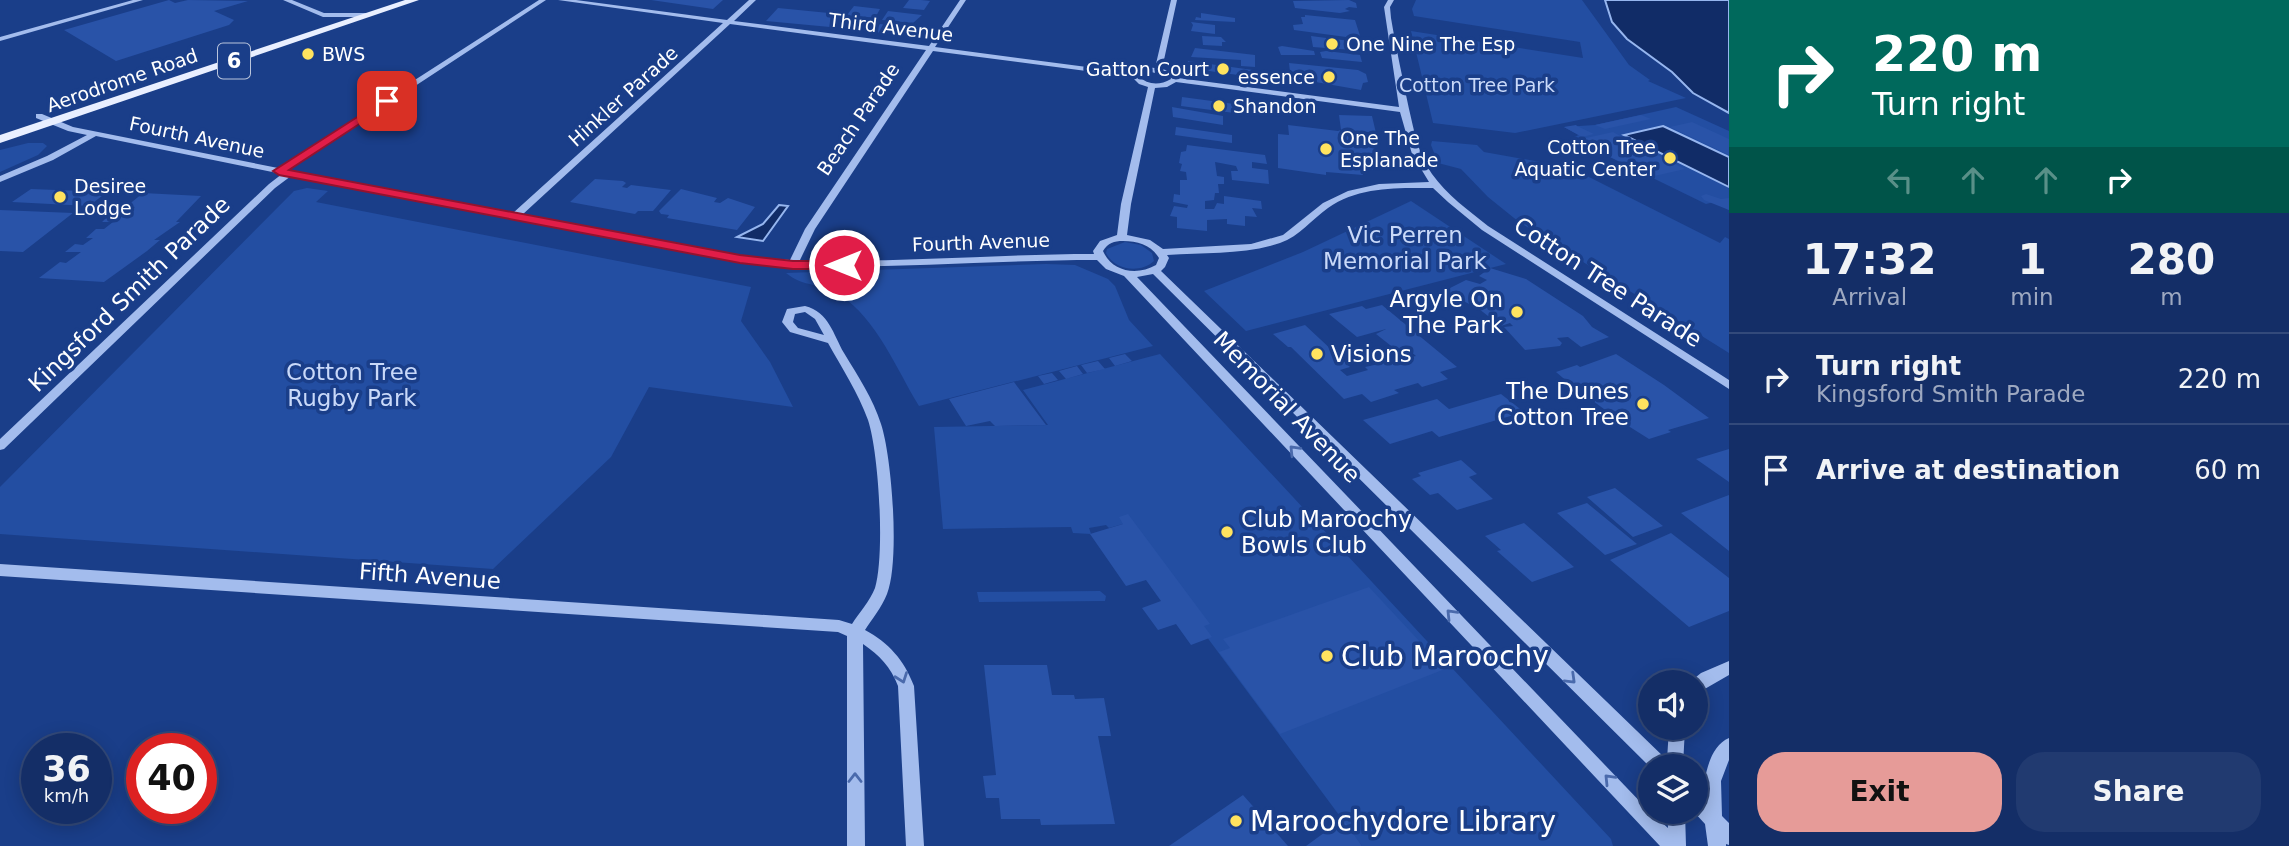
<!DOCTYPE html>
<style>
:root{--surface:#142e67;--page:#213a70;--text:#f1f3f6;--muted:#9da8c0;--line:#334a7b;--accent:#e69b98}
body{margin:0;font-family:"DejaVu Sans",sans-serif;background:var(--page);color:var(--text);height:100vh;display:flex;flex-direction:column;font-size:26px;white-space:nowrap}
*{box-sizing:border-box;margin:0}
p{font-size:23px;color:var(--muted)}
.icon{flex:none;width:38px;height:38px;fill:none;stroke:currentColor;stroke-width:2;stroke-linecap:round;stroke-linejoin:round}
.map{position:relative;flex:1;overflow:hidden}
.panel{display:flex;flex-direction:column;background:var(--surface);width:560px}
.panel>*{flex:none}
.banner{background:#00695c;color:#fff;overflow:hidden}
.fabs{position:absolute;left:1638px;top:670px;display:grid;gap:14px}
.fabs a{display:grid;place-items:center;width:70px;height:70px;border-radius:50%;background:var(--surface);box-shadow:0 4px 18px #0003,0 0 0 2px var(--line);font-size:35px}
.speed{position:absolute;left:21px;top:733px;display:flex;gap:14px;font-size:35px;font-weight:700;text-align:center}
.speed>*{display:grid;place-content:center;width:91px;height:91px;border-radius:50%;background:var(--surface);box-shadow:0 4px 18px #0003,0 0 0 2px var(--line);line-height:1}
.speed small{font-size:18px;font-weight:400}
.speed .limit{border:10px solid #d22;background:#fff;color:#111}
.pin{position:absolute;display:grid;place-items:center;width:60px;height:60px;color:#fff;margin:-30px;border-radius:14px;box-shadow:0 4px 10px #0006}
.me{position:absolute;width:77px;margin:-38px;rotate:270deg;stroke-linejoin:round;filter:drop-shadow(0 0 5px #0008)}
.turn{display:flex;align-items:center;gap:24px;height:147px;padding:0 28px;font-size:32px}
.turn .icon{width:91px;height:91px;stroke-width:2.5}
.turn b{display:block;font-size:49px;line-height:60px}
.lanes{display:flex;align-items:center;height:66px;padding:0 28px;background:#0003;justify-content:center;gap:35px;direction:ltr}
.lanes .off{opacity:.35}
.eta{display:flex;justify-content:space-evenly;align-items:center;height:119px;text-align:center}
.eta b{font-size:42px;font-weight:800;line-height:49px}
.primary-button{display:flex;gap:14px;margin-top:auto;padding:14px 28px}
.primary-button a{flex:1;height:80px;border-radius:28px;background:var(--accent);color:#111;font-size:28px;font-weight:800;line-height:80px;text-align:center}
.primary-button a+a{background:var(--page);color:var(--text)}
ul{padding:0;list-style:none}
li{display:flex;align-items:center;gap:21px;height:91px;padding:0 28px;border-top:2px solid var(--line)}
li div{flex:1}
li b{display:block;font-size:26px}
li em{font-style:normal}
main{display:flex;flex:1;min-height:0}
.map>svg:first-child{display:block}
.green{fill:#234ea2}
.water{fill:#112c67;stroke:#96b6ef;stroke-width:2}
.building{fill:#2953a8}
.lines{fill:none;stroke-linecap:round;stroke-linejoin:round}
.minor{fill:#a3bced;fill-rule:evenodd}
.major{fill:#e9efff;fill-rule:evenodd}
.oneway{stroke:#4a6aac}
.route{fill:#e11d48;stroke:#92132f;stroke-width:2}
.poi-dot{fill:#ffe35f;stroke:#1a3e89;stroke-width:2.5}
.labels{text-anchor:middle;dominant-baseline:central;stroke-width:7;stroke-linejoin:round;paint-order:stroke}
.far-street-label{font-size:19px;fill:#fff;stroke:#1a3e89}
.far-poi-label{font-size:19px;fill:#fff;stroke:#1a3e89;text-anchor:start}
.far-park-label{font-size:19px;fill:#c9d9f9;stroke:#1a3e89}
.shield{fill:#1a3e89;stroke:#bac5dc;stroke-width:2}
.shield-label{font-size:21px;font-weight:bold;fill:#fff}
.park-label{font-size:23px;fill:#c9d9f9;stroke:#1a3e89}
.street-label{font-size:23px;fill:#fff;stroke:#1a3e89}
.poi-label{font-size:23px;fill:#fff;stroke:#1a3e89;text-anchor:end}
.near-poi-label{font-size:28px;fill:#fff;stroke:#1a3e89;text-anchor:start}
</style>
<main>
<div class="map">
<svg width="1729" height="846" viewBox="0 0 1729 846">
<rect width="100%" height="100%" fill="#1a3e89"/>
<!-- green -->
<path class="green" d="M 1416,0 L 1582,0 L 1629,65 L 1650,80 L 1648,81 L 1686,98 L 1515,133 L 1433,123 L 1411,31 L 1583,58 L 1580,42 L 1414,16 L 1412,9 Z
M 1676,107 L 1729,131 L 1729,210 L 1714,202 L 1706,204 L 1577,141 L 1574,137 L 1579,135 L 1564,127 L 1595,125 Z
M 1432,141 L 1477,145 L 1484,152 L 1546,163 L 1585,175 L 1720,243 L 1725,237 L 1729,239 L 1729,353 L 1519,222 L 1488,197 L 1461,169 L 1438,163 L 1431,145 Z
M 28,143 L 43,143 L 47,146 L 38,155 L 0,172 L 0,150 Z
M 307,188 L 328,191 L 316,202 L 751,287 L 741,321 L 770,362 L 793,407 L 649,387 L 611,457 L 493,569 L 0,534 L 0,487 L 294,191 Z
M 1411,201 L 1506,264 L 1246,331 L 1204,291 L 1303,252 Z
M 1125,242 L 1141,245 L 1152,253 L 1154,261 C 1140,274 1114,270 1106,253 L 1107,249 Z
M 1046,264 L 1075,265 L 1108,279 L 1115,286 L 1129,320 L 1153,346 L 919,406 C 897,370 877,319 840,295 C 821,282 804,288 786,273 Z
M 1160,354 L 1611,839 L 1613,846 L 1362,846 L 1123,524 L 1109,528 L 1106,525 L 1089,528 L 1091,534 L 1073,533 L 1071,527 L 943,529 L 934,427 L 1048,425 L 1023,390 Z
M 1100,591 L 1106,596 L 1105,601 L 979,602 L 977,592 Z"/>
<!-- water -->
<path class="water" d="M 1605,0 L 1729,0 L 1729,113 L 1693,93 L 1672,72 L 1627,39 L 1612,22 Z
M 1663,126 L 1729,157 L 1729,187 L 1624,135 Z
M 779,205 L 788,206 L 763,241 L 737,237 L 763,224 Z"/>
<!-- building -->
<path class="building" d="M 169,0 L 175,3 L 188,0 L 248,1 L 214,11 L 234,20 L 229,25 L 116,61 L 64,30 Z
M 651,0 L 723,0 L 713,9 Z
M 909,0 L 921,0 L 930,1 L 924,10 L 903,8 Z
M 1349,0 L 1356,3 L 1357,8 L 1349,7 L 1345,9 L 1350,11 L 1340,13 L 1295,8 L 1293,1 Z
M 854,6 L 880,9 L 875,18 L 847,15 Z
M 778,8 L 839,14 L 830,27 L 766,21 Z
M 888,11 L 922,15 L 913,23 L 882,20 Z
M 1201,13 L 1235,18 L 1235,22 L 1195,20 L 1196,17 L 1201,18 Z
M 849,15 L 875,21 L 866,31 L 837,27 Z
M 1305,15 L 1355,20 L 1361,39 L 1294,30 L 1293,25 L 1303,24 L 1301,17 L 1305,17 Z
M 1191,22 L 1215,25 L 1215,34 L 1191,31 L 1193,25 Z
M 880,24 L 911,28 L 906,36 L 875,32 Z
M 1202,36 L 1221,37 L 1226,42 L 1222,42 L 1222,46 L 1203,45 Z
M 1311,36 L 1350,41 L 1352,50 L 1313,47 Z
M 1282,46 L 1314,51 L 1315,55 L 1281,55 L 1278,47 Z
M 1195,48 L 1255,55 L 1255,67 L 1241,66 L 1241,60 L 1191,57 Z
M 1326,51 L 1360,55 L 1362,62 L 1322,58 L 1320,52 Z
M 1188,61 L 1260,71 L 1260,78 L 1187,68 Z
M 1289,63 L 1358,70 L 1366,74 L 1368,82 L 1363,83 L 1361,90 L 1310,81 L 1311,83 L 1291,81 Z
M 1182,97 L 1257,107 L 1257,116 L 1181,106 Z
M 1172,107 L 1223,116 L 1223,125 L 1173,117 Z
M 1339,115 L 1372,116 L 1376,133 L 1360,131 L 1362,143 L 1374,145 L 1375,154 L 1370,153 L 1373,170 L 1362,169 L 1363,175 L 1326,172 L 1326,175 L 1278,168 L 1278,134 L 1289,135 L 1288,125 L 1338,131 L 1341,130 Z
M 1641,115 L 1651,119 L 1605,129 L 1595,125 Z
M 1692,122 L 1729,139 L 1729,155 L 1670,127 Z
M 1576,125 L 1577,126 L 1594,134 L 1582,137 L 1564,127 Z
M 1176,127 L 1232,135 L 1232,143 L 1175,135 Z
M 1613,132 L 1635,144 L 1685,169 L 1650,177 L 1577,140 Z
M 1187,145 L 1265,155 L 1267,164 L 1252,162 L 1252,168 L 1268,170 L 1269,184 L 1232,180 L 1231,171 L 1238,171 L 1236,166 L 1215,162 L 1217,176 L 1224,177 L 1224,184 L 1218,184 L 1219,193 L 1215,193 L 1214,200 L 1205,201 L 1205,209 L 1214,209 L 1217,203 L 1224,204 L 1224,196 L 1261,201 L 1262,209 L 1252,208 L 1257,217 L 1245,216 L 1245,226 L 1227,224 L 1227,219 L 1207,220 L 1207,231 L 1177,228 L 1177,217 L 1170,216 L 1174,206 L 1187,208 L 1188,205 L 1173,202 L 1174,194 L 1180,195 L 1180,180 L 1187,180 L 1186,172 L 1180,171 L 1182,164 L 1179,163 L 1181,152 L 1186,151 Z
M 595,179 L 623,181 L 626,183 L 622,187 L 627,188 L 631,185 L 671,190 L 653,211 L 638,211 L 635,214 L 570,202 Z
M 31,189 L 107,192 L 89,206 L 12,202 Z
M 681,189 L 717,198 L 714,202 L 720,203 L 728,198 L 755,207 L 737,230 L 667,218 L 669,215 L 661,214 L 659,211 Z
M 143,193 L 201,196 L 176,222 L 180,222 L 154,240 L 160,240 L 147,251 L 104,282 L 39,278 L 60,262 L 66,263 L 81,252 L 65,252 L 75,244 L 83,245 L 93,238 L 86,238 L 96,229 L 104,229 L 113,222 L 102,222 L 109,215 L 124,216 L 135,207 L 127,206 Z
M 1706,194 L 1721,199 L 1729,198 L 1729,210 L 1704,200 L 1701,196 Z
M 0,210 L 73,213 L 23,252 L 0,251 Z
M 1490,268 L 1526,279 L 1583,316 L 1592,327 L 1609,337 L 1581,347 L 1568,337 L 1557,338 L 1562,343 L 1560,346 L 1525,350 L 1504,327 L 1513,326 L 1510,323 L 1501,326 L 1479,309 L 1487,307 L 1482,305 L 1477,308 L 1444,291 L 1466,280 L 1480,284 L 1487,280 L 1479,276 Z
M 1382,305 L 1457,367 L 1440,372 L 1448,379 L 1422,387 L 1418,383 L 1394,390 L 1399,393 L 1371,402 L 1362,394 L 1344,399 L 1291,347 L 1288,347 L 1273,334 L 1305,325 L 1350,367 L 1340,370 L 1347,376 L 1368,370 L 1365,367 L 1416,356 L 1409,350 L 1400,353 L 1376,334 L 1386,329 L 1357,337 L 1329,314 L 1362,306 L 1366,309 Z
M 1125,354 L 1132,361 L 1115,366 L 1109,358 Z
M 1616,354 L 1664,385 L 1709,418 L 1668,430 L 1671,432 L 1649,439 L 1622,422 L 1630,419 L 1621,412 L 1612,415 L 1585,395 L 1594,393 L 1585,386 L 1576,389 L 1556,372 L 1577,365 L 1580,367 Z
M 1098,361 L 1105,369 L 1087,373 L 1081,365 Z
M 1077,366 L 1083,374 L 1066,379 L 1059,371 Z
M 1052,373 L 1058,380 L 1044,384 L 1038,376 Z
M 1014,382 L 1046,425 L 995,426 L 990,421 L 966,426 L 949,399 Z
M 1501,394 L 1524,412 L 1439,437 L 1432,431 L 1390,444 L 1363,420 L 1437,399 L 1449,409 Z
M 1729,449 L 1729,482 L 1696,459 Z
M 1461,460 L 1477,474 L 1469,477 L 1493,499 L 1457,510 L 1438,493 L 1430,495 L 1412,479 L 1421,476 L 1418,473 Z
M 1615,488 L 1663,526 L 1633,537 L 1587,497 Z
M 1729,495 L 1729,551 L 1681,513 Z
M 1587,503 L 1637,544 L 1605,555 L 1557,513 Z
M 1128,514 L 1210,624 L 1204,626 L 1212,637 L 1191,645 L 1176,624 L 1158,630 L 1142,608 L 1161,601 L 1146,580 L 1126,586 L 1090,534 L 1123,524 L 1119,517 Z
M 1524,523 L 1574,567 L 1532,582 L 1497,551 L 1501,550 L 1485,536 Z
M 1671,533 L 1729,578 L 1729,611 L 1689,627 L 1610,560 Z
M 1369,587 L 1436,659 L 1441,657 L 1450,667 L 1280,734 L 1219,652 L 1230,648 L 1223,639 Z
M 984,665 L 1047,665 L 1052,695 L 1074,695 L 1075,699 L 1104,698 L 1111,736 L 1098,736 L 1115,824 L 1041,825 L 1040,819 L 1001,819 L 999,798 L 986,798 L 983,776 L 996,775 Z
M 1243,795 L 1288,846 L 1169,846 Z
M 1343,819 L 1362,846 L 1306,846 Z"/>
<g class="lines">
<!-- minor -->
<path class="minor" d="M 133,0 L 143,0 L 0,41 L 0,37 Z
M 283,0 L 292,0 L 324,13 L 368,13 L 371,15 L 368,17 L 323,17 Z
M 539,0 L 546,0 L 287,170 L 513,213 L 723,23 L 558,0 L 576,0 L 727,20 L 749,0 L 756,0 L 734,21 L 929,46 L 960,0 L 966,0 L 935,47 L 1133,73 L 1145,67 L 1155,68 L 1171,0 L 1177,0 L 1162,69 L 1176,73 L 1178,78 L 1399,107 L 1384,7 L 1388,0 L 1394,0 L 1390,7 L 1391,18 C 1396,48 1403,80 1409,109 C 1414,130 1418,155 1432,174 C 1447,195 1468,210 1488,226 L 1729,380 L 1729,389 L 1482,230 L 1448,202 L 1433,188 C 1398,188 1359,186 1328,208 C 1312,219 1300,236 1280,243 C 1244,255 1205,252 1167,255 L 1169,258 L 1165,267 L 1161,271 L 1667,760 L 1669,728 L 1685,728 L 1683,766 L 1650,767 L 1153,274 L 1137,277 L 1650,812 L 1668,828 L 1667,812 L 1685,812 L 1686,846 L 1660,846 L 1124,276 L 1106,269 L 1097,260 C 997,260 897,269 797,266 L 793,268 L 789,266 L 740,262 L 291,176 L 275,188 L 4,449 L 0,450 L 0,439 L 269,184 L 282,174 L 96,136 L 53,160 L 0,182 L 0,176 L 47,156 L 87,135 L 68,131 L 36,118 L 36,114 L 42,114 L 73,127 L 278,168 ZM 730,24 L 926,50 L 805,229 L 790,260 L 740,256 L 522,215 ZM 933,51 L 1132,77 L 1139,84 L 1148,87 L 1121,204 L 1117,235 L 1100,241 L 1093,251 L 1094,254 C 996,254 898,263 800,260 L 815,229 ZM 1146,71 L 1170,76 L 1171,79 C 1159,86 1148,85 1138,76 ZM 1176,82 L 1400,112 L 1412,154 L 1429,182 L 1379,184 L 1348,191 L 1323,203 L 1283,235 L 1251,244 L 1163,249 L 1150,240 L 1127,235 L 1131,204 L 1155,88 L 1167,87 ZM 1123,241 C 1138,241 1151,245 1159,258 L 1156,265 C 1137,276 1112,272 1103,251 C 1108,243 1114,241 1123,241 Z
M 805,306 C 829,312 833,334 844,353 C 858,376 873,399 881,424 C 892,457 900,562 887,594 C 882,607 872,619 865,630 C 889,643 904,660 914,686 L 924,846 L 906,846 L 898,686 C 891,667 879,655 863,644 L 865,846 L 847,846 L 847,636 L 838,632 L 0,576 L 0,564 L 839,620 L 852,624 C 859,613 870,601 875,588 C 885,555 879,453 868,420 C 858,393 842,368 828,343 L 790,332 L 782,322 L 787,309 ZM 805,312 L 815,319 L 824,335 L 798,328 L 793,322 L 795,314 Z
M 1729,661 L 1729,675 L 1696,694 L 1696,682 L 1690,682 L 1701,673 Z
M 1729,738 L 1729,760 L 1721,781 L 1722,816 L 1729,823 L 1729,845 L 1726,844 L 1726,846 L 1708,846 L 1705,824 L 1694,812 L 1696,812 L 1696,794 L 1703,797 C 1704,778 1709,746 1729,738 Z"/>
<!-- major -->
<path class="major" d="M 405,0 L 419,0 L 0,143 L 0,135 Z"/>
</g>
<!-- one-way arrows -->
<defs><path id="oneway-chevron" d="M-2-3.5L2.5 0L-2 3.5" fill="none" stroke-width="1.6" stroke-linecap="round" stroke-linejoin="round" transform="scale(1.75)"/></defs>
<g class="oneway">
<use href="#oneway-chevron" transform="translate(1294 450) rotate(-134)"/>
<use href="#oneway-chevron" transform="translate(1451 614) rotate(-134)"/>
<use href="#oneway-chevron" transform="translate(902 678) rotate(70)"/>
<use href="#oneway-chevron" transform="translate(1571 679) rotate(44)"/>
<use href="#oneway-chevron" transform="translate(855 778) rotate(-90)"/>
<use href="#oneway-chevron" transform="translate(1609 779) rotate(-134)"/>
</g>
<!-- route -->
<path class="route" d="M 387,98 L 390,99 L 390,104 L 289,170 L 740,255 L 793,261 L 844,261 L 851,265 L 844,269 L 793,269 L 740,263 L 279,175 L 273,171 Z"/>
<!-- markers -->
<g class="poi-dot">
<circle cx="1332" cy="44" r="7"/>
<circle cx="308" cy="54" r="7"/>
<circle cx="1223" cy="69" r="7"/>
<circle cx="1329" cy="77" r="7"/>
<circle cx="1219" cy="106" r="7"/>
<circle cx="1326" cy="149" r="7"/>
<circle cx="1670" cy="158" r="7"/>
<circle cx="60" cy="197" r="7"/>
<circle cx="1517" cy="312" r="7"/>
<circle cx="1317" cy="354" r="7"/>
<circle cx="1643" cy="404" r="7"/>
<circle cx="1227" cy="532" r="7"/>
<circle cx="1327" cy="656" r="7"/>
<circle cx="1236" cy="821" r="7"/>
</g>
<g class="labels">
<!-- far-street labels -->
<g class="far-street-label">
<text transform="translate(891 27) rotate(7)">Third Avenue</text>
<text transform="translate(122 80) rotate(-19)">Aerodrome Road</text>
<text transform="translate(623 96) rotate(-42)">Hinkler Parade</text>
<text transform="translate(858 119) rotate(-56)">Beach Parade</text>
<text transform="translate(197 137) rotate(12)">Fourth Avenue</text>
<text transform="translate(981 242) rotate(-2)">Fourth Avenue</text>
</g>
<!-- far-poi labels -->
<g class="far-poi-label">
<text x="1346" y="44">One Nine The Esp</text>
<text x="322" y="54">BWS</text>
<text x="1209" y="69" text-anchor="end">Gatton Court</text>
<text x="1315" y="77" text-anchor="end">essence</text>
<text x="1233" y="106">Shandon</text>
<text x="1340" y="138">One The<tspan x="1340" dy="22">Esplanade</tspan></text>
<text x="1656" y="147" text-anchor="end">Cotton Tree<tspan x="1656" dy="22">Aquatic Center</tspan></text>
<text x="74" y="186">Desiree<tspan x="74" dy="22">Lodge</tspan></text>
</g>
<!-- far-park labels -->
<g class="far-park-label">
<text x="1477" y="85">Cotton Tree Park</text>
</g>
<!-- shield labels -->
<rect class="shield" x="218" y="43.5" width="32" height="35" rx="5"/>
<g class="shield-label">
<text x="234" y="61">6</text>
</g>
<!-- park labels -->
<g class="park-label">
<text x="1405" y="235">Vic Perren<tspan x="1405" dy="26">Memorial Park</tspan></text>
<text x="352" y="372">Cotton Tree<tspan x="352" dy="26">Rugby Park</tspan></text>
</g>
<!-- street labels -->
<g class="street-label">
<text transform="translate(1608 282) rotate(33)">Cotton Tree Parade</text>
<text transform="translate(129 294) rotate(-44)">Kingsford Smith Parade</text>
<text transform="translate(1287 407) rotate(46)">Memorial Avenue</text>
<text transform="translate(430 576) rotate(4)">Fifth Avenue</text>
</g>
<!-- poi labels -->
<g class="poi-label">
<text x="1503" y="299">Argyle On<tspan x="1503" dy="26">The Park</tspan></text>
<text x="1331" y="354" text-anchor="start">Visions</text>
<text x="1629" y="391">The Dunes<tspan x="1629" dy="26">Cotton Tree</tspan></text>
<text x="1241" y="519" text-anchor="start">Club Maroochy<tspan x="1241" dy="26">Bowls Club</tspan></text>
</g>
<!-- near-poi labels -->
<g class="near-poi-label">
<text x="1341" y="656">Club Maroochy</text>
<text x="1250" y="821">Maroochydore Library</text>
</g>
</g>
</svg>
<div class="fabs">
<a><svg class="icon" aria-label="sound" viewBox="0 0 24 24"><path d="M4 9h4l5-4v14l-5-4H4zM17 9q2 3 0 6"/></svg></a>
<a><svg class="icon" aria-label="layers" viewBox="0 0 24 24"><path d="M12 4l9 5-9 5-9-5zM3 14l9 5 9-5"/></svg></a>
</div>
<div class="speed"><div>36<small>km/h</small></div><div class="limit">40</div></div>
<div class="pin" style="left:387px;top:101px;background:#d93025"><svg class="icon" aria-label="arrive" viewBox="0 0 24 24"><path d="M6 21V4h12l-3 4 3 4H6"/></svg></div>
<svg class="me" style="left:844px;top:265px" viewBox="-20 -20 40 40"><circle r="17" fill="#e11d48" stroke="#fff" stroke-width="3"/><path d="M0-11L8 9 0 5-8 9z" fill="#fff"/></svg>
</div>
<section class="panel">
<div class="banner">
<div class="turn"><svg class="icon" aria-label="right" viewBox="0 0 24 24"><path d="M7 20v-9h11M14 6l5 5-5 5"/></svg><div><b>220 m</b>Turn right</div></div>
<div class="lanes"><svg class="icon off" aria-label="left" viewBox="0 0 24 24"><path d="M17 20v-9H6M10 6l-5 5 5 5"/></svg><svg class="icon off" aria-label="ahead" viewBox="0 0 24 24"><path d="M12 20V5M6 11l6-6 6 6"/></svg><svg class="icon off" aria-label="ahead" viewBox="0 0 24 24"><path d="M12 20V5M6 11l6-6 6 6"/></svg><svg class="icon" aria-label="right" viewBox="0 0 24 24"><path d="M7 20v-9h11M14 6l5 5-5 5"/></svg></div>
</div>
<div class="eta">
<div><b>17:32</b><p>Arrival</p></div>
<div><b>1</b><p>min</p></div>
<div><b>280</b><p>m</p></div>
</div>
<ul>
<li><svg class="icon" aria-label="right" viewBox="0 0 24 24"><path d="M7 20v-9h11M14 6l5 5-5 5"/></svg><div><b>Turn right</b><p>Kingsford Smith Parade</p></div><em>220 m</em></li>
<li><svg class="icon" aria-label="arrive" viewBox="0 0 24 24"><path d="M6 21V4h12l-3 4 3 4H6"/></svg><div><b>Arrive at destination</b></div><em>60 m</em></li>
</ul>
<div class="primary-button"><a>Exit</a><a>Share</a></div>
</section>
</main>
